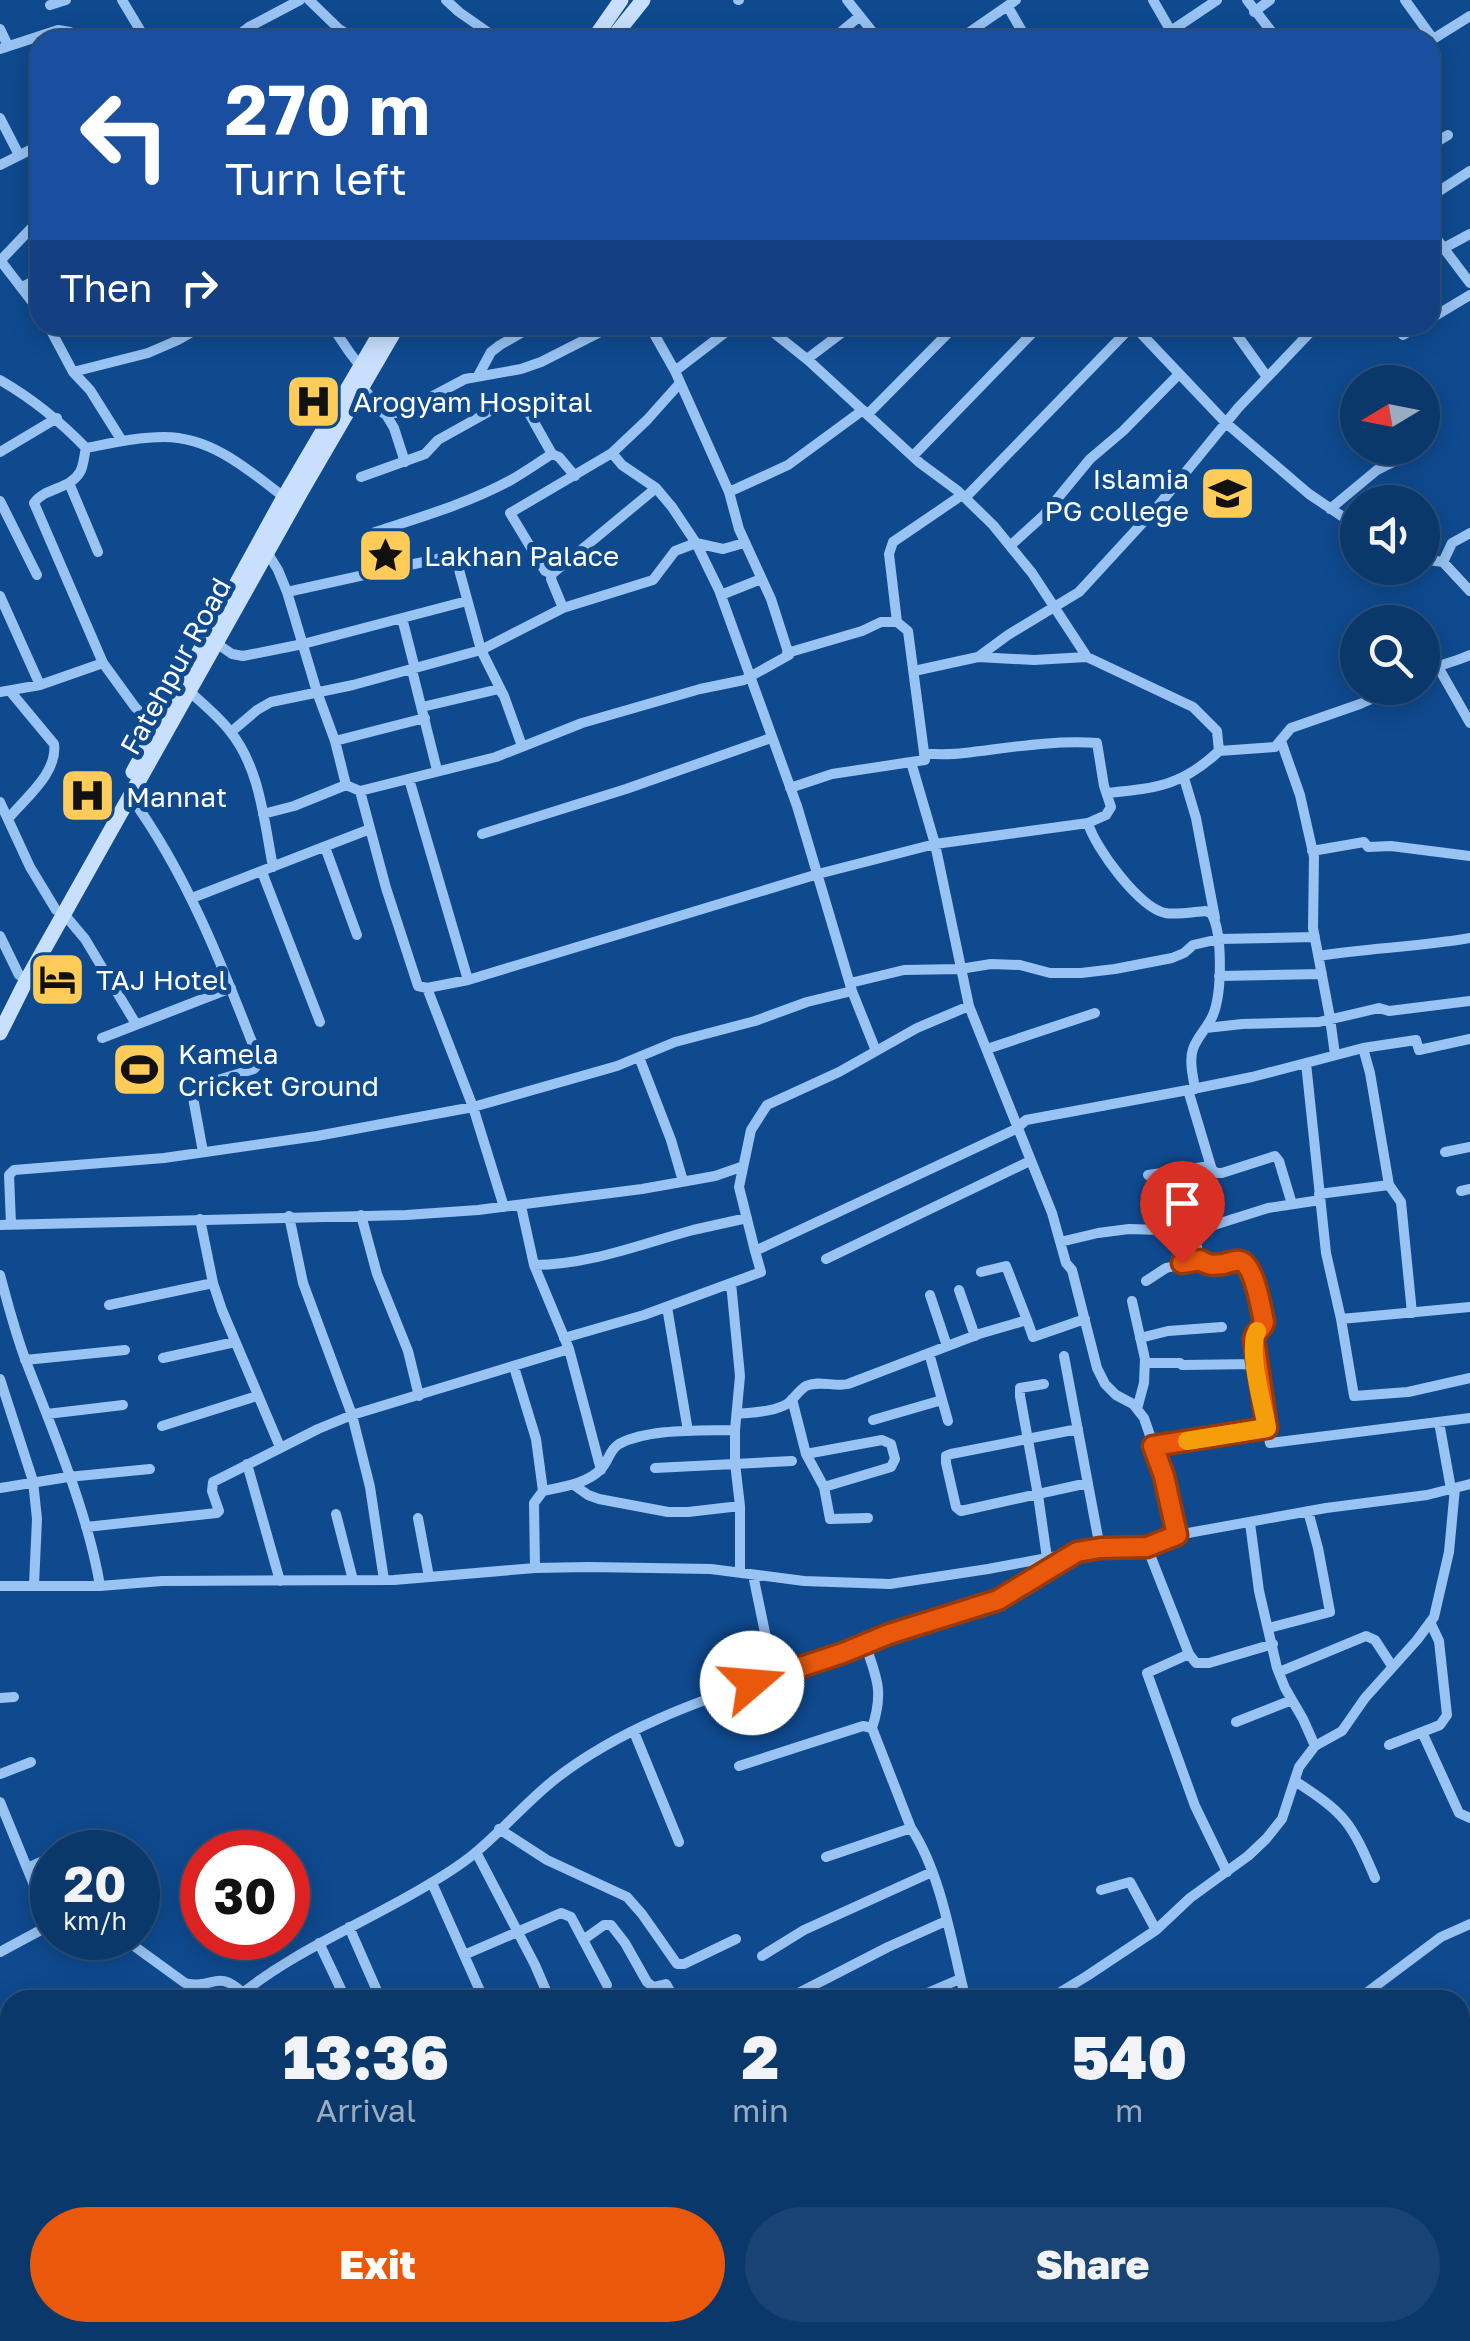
<!DOCTYPE html>
<style>
:root{--surface:#0b386b;--page:#194373;--text:#f1f3f6;--muted:#9aacc1;--line:#2b527e;--accent:#ea580c}
body{margin:0;font-family:"Golos Text",sans-serif;background:var(--page);color:var(--text);height:100vh;display:flex;flex-direction:column;font-size:38px;white-space:nowrap}
*{box-sizing:border-box;margin:0}
p{font-size:32px;color:var(--muted)}
.icon{flex:none;width:55px;height:55px;fill:none;stroke:currentColor;stroke-width:2;stroke-linecap:round;stroke-linejoin:round}
.map{position:relative;flex:1;overflow:hidden}
.panel{position:absolute;left:0px;top:1990px;width:1470px;height:352px;display:flex;flex-direction:column;background:var(--surface);border-radius:30px 30px 0 0;box-shadow:0 5px 25px #0003,0 0 0 2px var(--line)}
.panel>*{flex:none}
.hud{position:absolute;left:30px;top:30px;width:1410px;height:305px;border-radius:30px;box-shadow:0 5px 25px #0003,0 0 0 2px var(--line);background:#1a4fa0;color:#fff;overflow:hidden}
.needle{width:65px;rotate:260deg}
.fabs{position:absolute;left:1340px;top:365px;display:grid;gap:20px}
.fabs a{display:grid;place-items:center;width:100px;height:100px;border-radius:50%;background:var(--surface);box-shadow:0 5px 25px #0003,0 0 0 2px var(--line);font-size:50px}
.speed{position:absolute;left:30px;top:1830px;display:flex;gap:20px;font-size:50px;font-weight:700;text-align:center}
.speed>*{display:grid;place-content:center;width:130px;height:130px;border-radius:50%;background:var(--surface);box-shadow:0 5px 25px #0003,0 0 0 2px var(--line);line-height:1}
.speed small{font-size:25px;font-weight:400}
.speed .limit{border:15px solid #d22;background:#fff;color:#111}
.pin{position:absolute;display:grid;place-items:center;width:85px;height:85px;color:#fff;margin:-102px -42px;border-radius:50% 50% 50% 0;rotate:-45deg;box-shadow:0 0 10px #0007}
.pin .icon{rotate:45deg}
.me{position:absolute;width:110px;margin:-55px;rotate:72deg;stroke-linejoin:round;filter:drop-shadow(0 0 8px #0008)}
.turn{display:flex;align-items:center;gap:35px;height:210px;padding:0 30px;font-size:45px}
.turn .icon{width:130px;height:130px;stroke-width:2.5}
.turn b{display:block;font-size:70px;line-height:85px}
.then{display:flex;align-items:center;height:95px;padding:0 30px;background:#0003;gap:20px;font-size:38px}
.eta{display:flex;justify-content:space-evenly;align-items:center;height:170px;text-align:center}
.eta b{font-size:60px;font-weight:800;line-height:70px}
.cta{display:flex;gap:20px;margin-top:auto;padding:20px 30px}
.cta a{flex:1;height:115px;border-radius:60px;background:var(--accent);color:#fff;font-size:40px;font-weight:800;line-height:115px;text-align:center}
.cta a+a{background:var(--page);color:var(--text)}
.map>svg:first-child{display:block}
.lines{fill:none;stroke-linecap:round;stroke-linejoin:round}
.street{stroke:#98c3f3;stroke-width:10}
.secondary{stroke:#c8e0fd;stroke-width:15}
.route-casing{stroke:#983908;stroke-width:25}
.route{stroke:#ea580c;stroke-width:18}
.slow{stroke:#f59e0b;stroke-width:18}
.labels{text-anchor:middle;dominant-baseline:central;stroke-width:10;stroke-linejoin:round;paint-order:stroke}
.poi-label{font-size:28px;fill:#fff;stroke:#0f4a8f;text-anchor:start}
.street-label{font-size:28px;fill:#fff;stroke:#0f4a8f}
</style>
<div class="map">
<svg width="1470" height="2341" viewBox="0 0 1470 2341">
<rect width="100%" height="100%" fill="#0f4a8f"/>
<g class="lines">
<!-- street -->
<path class="street" d="M 122,0 L 146,40
M 309,0 L 339,29 L 356,40
M 446,0 L 459,12 L 499,40
M 738,0 L 739,0
M 847,0 L 879,40
M 1153,0 L 1176,40
M 1247,0 L 1278,40
M 1405,0 L 1433,39
M 50,5 L 66,0
M 1008,7 L 1027,40
M 1254,12 L 1270,0
M 0,29 L 8,46
M 1171,31 L 1217,0
M 232,40 L 249,27 L 300,0
M 831,40 L 860,16
M 958,40 L 1016,0
M 1430,41 L 1470,16
M 0,49 L 58,30 L 70,32 L 78,40
M 0,118 L 19,155
M 1430,146 L 1448,135
M 0,165 L 40,145
M 1430,197 L 1470,171
M 1430,230 L 1470,283
M 1444,248 L 1470,234
M 0,260 L 40,312
M 1,260 L 40,219
M 22,287 L 40,278
M 1430,319 L 1470,295
M 48,325 L 73,372 L 148,353 L 178,340 L 204,325
M 331,325 L 350,353 L 364,371
M 764,325 L 808,360 L 920,463 L 958,491 L 993,525 L 1032,573 L 1087,657
M 1133,325 L 1226,423 L 1309,494 L 1358,527
M 1230,325 L 1267,377
M 1403,335 L 1420,325
M 807,359 L 852,325
M 675,371 L 735,325
M 73,372 L 90,390 L 122,441
M 478,376 L 491,352 L 500,345 L 535,325
M 0,380 C 33,399 59,420 86,448 C 112,443 138,437 164,437 C 214,437 252,473 289,501
M 680,383 L 647,420 L 612,453 L 622,465 L 656,488 L 672,507 L 696,543 L 719,590 L 797,806 L 852,991 L 876,1051
M 362,386 L 383,413 L 401,413 L 465,379 L 521,369 L 541,362 L 614,325
M 385,413 L 394,428 L 405,462
M 868,414 L 956,325
M 86,448 C 84,455 84,465 80,472 C 70,490 45,487 34,503 L 103,663
M 0,452 L 57,418
M 913,456 L 1040,325
M 361,477 L 425,454 L 438,440 L 508,401 L 521,399 L 552,454
M 69,483 L 98,552
M 729,492 L 788,465 L 863,410
M 965,498 L 1133,325
M 0,501 L 37,575
M 1330,509 L 1377,470 L 1411,453
M 375,532 C 421,517 469,503 511,480 C 525,472 539,462 552,454 L 559,457 L 575,476
M 1010,546 L 1043,516 L 1090,459 L 1123,431 L 1179,374
M 267,552 L 278,570 L 287,592 L 317,692 L 335,741 L 346,785 L 360,791 L 496,757 L 582,723 L 700,689 L 744,680 L 789,655 L 771,599 L 739,529 L 729,492 L 675,371 L 649,325
M 1422,559 L 1443,562 L 1470,591
M 1443,562 L 1452,543 L 1470,533
M 552,574 L 545,571 L 510,513 L 612,453
M 287,592 L 455,555 L 481,650 L 504,696
M 721,595 L 761,579
M 0,596 L 40,685
M 563,608 L 551,579 L 552,574 L 656,488
M 402,618 L 415,669
M 897,622 L 889,554 L 893,542 L 962,495
M 216,643 L 232,654 L 243,656 L 303,644 L 467,601
M 787,653 L 862,631 L 881,622 L 897,622 L 908,631 L 925,760 L 911,762 L 935,844 L 969,1006 L 1052,1213 L 1066,1263 L 1072,1270 L 1097,1368 L 1105,1384 L 1116,1395 L 1133,1404 L 1144,1418 L 1164,1476 L 1177,1535
M 978,657 L 1008,635 L 1079,592 L 1158,506 L 1238,408 L 1317,325
M 1437,665 L 1470,723
M 412,670 L 437,770
M 914,671 L 978,657 L 1034,660 L 1087,657 L 1193,707 L 1217,731 L 1219,751 C 1182,786 1156,788 1107,793
M 1422,673 C 1438,665 1454,662 1470,655
M 189,691 C 203,704 218,716 229,730 C 260,767 264,821 273,867
M 0,692 L 40,685 L 103,663 L 135,707 L 157,729
M 422,707 L 499,689 L 504,696 L 522,746
M 231,732 L 257,710 L 271,702 L 353,685 L 481,650 L 563,608 L 653,580 L 675,551 L 696,543 L 723,549 L 744,543
M 335,741 L 425,718
M 1281,741 L 1300,795 L 1314,857 L 1313,928 L 1330,1018 L 1335,1055
M 1219,751 L 1275,747 L 1291,728 L 1360,704 L 1396,688
M 1184,778 L 1196,818 L 1215,918
M 409,779 L 468,980
M 790,788 L 832,774 L 911,762
M 360,791 L 386,888 L 418,986 L 427,988 L 468,980 L 818,874 L 935,844 L 1088,823 L 1106,815 L 1111,807 L 1104,786 L 1097,743 C 1051,740 1008,748 964,753 C 951,755 937,754 924,754
M 130,796 C 187,874 222,965 257,1055 L 258,1064 L 254,1069 L 198,1086 L 192,1092 L 203,1152
M 0,802 L 30,867 L 56,910
M 263,814 L 294,806 L 346,785
M 8,819 C 25,798 58,773 54,744 L 10,691
M 1088,823 C 1095,848 1139,907 1165,913 C 1177,915 1193,912 1205,911 L 1211,913 C 1223,932 1222,993 1213,1015 C 1208,1027 1197,1037 1193,1049 C 1189,1061 1193,1076 1195,1089
M 482,834 L 626,789 L 771,738
M 325,847 L 357,935
M 1312,851 L 1364,842 L 1368,847 L 1391,846 L 1470,856
M 262,872 L 320,1022
M 192,898 L 370,829
M 64,914 L 85,939 L 136,1024
M 0,936 L 19,975
M 1319,956 C 1369,948 1420,947 1470,938
M 1219,976 L 1322,974
M 850,983 L 904,970 L 960,969 L 991,964 L 1020,965 L 1050,973 L 1081,973 L 1115,969 L 1172,958 L 1184,953 L 1193,945 L 1219,939 L 1315,937
M 427,988 L 473,1107 L 504,1207
M 1206,1028 L 1242,1024 L 1319,1022 L 1379,1008 L 1389,1011 L 1470,1001
M 102,1038 L 231,988
M 987,1049 L 1095,1013
M 639,1057 L 671,1140 L 683,1181
M 1306,1063 L 1326,1253 L 1341,1319 L 1470,1307
M 1188,1090 L 1212,1170 L 1217,1173 L 1222,1173 L 1275,1156 L 1279,1161 L 1292,1204
M 1445,1152 L 1470,1147
M 1148,1175 L 1210,1166
M 1389,1185 L 1401,1202 L 1412,1313
M 1461,1191 L 1470,1189
M 1319,1194 L 1389,1185 L 1370,1073 L 1363,1048
M 521,1206 L 534,1265 L 569,1349 L 601,1470
M 361,1215 L 377,1274 L 408,1351 L 419,1396
M 289,1216 L 303,1283 L 352,1415 L 370,1487 L 384,1580
M 200,1219 L 213,1283 L 222,1310 L 280,1447
M 11,1224 L 9,1175 L 14,1170 L 164,1158 L 317,1136 L 473,1107 L 617,1066 L 675,1042 L 755,1021 L 807,1002 L 852,991
M 0,1225 L 406,1215 L 478,1210 L 642,1189 L 715,1176 L 741,1167
M 1193,1231 L 1200,1260 L 1207,1265 C 1220,1265 1239,1255 1248,1267 L 1264,1321 C 1263,1329 1255,1331 1254,1339 L 1259,1387 L 1270,1443 L 1470,1418
M 1060,1242 L 1098,1233 L 1129,1229 L 1195,1231 L 1268,1208 L 1320,1200
M 755,1251 L 739,1187 L 751,1130 L 767,1105 L 839,1072 L 917,1028 L 969,1006
M 826,1259 L 1030,1161
M 534,1265 C 589,1265 641,1244 693,1230 C 711,1226 729,1222 747,1218
M 981,1272 L 1006,1266 L 1027,1320
M 0,1275 C 8,1305 16,1336 27,1364 C 54,1434 88,1513 100,1586
M 1146,1281 L 1166,1268 L 1200,1260
M 731,1283 L 740,1376 L 735,1430 L 735,1463 L 740,1506 L 740,1573
M 959,1290 L 975,1336
M 930,1295 L 947,1346
M 1132,1301 L 1145,1359 L 1144,1383 L 1137,1409
M 109,1305 L 213,1283
M 667,1307 L 688,1431
M 1341,1319 L 1354,1396 L 1408,1392 L 1470,1378
M 564,1338 L 644,1315 L 761,1272 L 755,1251 L 1016,1129 L 1026,1120 L 1188,1090 L 1252,1077 L 1363,1048 L 1416,1040 L 1419,1050 L 1470,1039
M 1140,1338 L 1168,1331 L 1222,1327
M 929,1353 L 948,1421
M 1064,1356 L 1100,1548
M 163,1358 L 235,1342
M 25,1360 L 125,1350
M 1145,1363 L 1180,1363 L 1182,1365 L 1256,1364
M 514,1367 L 536,1439 L 543,1491
M 0,1379 L 33,1481 L 37,1519 L 34,1585
M 1044,1384 L 1020,1388 L 1020,1396 L 1038,1495 L 1047,1558
M 792,1399 L 806,1454 L 824,1487 L 830,1519 L 868,1518
M 47,1414 L 123,1405
M 737,1414 C 754,1412 773,1412 787,1404 C 794,1399 799,1390 806,1386 C 818,1380 835,1387 848,1384 L 979,1334 L 1027,1320 L 1033,1337 L 1085,1319
M 873,1420 L 942,1400
M 1439,1422 L 1451,1489
M 162,1426 L 257,1396
M 1078,1429 L 951,1454 L 946,1456 L 946,1463 L 956,1507 L 961,1511 L 1088,1483
M 1153,1446 L 1267,1428
M 806,1454 L 882,1440 L 891,1444 L 895,1459 L 891,1467 L 824,1487
M 247,1464 L 280,1581
M 655,1468 L 792,1461
M 574,1485 L 588,1495 L 599,1499 L 668,1512 L 688,1512 L 740,1506
M 0,1488 L 68,1477 L 150,1469
M 336,1514 L 353,1580
M 418,1518 L 429,1577
M 1250,1523 L 1259,1591 L 1277,1668 L 1285,1688 L 1303,1719 L 1315,1746
M 86,1527 L 217,1513 L 219,1511 L 212,1491 L 213,1482 L 318,1429 L 352,1415 L 569,1349
M 1147,1547 L 1189,1654 L 1196,1663 L 1209,1663 L 1273,1644
M 535,1568 L 534,1503 L 543,1491 C 562,1487 587,1484 601,1469 C 609,1461 609,1450 619,1444 C 649,1428 702,1431 735,1430
M 0,1586 L 100,1586 L 162,1581 L 394,1580 L 535,1568 L 589,1567 L 711,1569 L 804,1581 L 890,1584 L 988,1569 L 1100,1548 L 1147,1547 L 1177,1535 L 1326,1508 L 1427,1495 L 1470,1484
M 1269,1628 L 1330,1612 L 1318,1548 L 1308,1511
M 865,1644 C 877,1678 884,1692 872,1728
M 1189,1654 L 1147,1673 L 1195,1806 L 1227,1872
M 1279,1672 L 1366,1636 L 1375,1640 L 1392,1666
M 774,1676 L 843,1653 L 889,1635 L 998,1600 L 1068,1557
M 0,1698 L 14,1697
M 1236,1722 L 1292,1700
M 634,1732 L 679,1842
M 1422,1732 L 1459,1813 L 1470,1818
M 1389,1745 L 1440,1725 L 1447,1715 L 1439,1641 L 1430,1622
M 739,1766 L 863,1726 L 872,1728 L 911,1828
M 0,1774 L 31,1762
M 1295,1781 C 1346,1814 1351,1822 1375,1878
M 0,1802 L 50,1924
M 499,1829 L 547,1860 L 627,1897 L 642,1914 L 677,1964 L 684,1964 L 736,1939
M 476,1852 L 535,1965 L 550,2000
M 826,1857 L 911,1828 C 942,1875 952,1946 966,2000
M 27,1868 L 52,1857
M 432,1883 L 464,1955 L 561,1913 L 571,1917 L 607,1985
M 1101,1890 L 1130,1882 L 1156,1930
M 349,1927 L 381,2000
M 123,1938 L 185,1983 C 214,1990 216,1968 243,1993
M 583,1940 L 604,1925 L 611,1925 L 625,1943 L 647,1982 L 653,1987 L 666,1984 L 675,2000
M 319,1943 L 346,2000
M 0,1952 L 52,1924
M 464,1955 L 484,2000
M 762,1956 L 804,1930 L 932,1872
M 234,2000 C 293,1950 366,1923 431,1883 C 446,1874 462,1864 475,1853 C 502,1831 526,1802 554,1780 C 617,1730 698,1701 774,1676 L 753,1575
M 785,2000 L 888,1947 L 946,1921
M 911,2000 L 960,1979
M 1003,2000 L 1023,1996 L 1041,1998 L 1048,1996
M 1046,2000 L 1048,1996 L 1059,1993 L 1087,1976 L 1156,1930 L 1190,1898 L 1248,1856 L 1266,1839 L 1282,1819 L 1299,1767 L 1315,1746 L 1342,1731 L 1365,1698 L 1417,1640 L 1434,1617 L 1449,1552 L 1455,1488
M 1357,2000 L 1441,1937 L 1470,1924
M 0,2049 L 10,2038
M 1460,2071 L 1470,2066
M 1460,2135 L 1470,2131
M 1460,2194 L 1470,2188
M 0,2271 L 10,2257
M 184,2332 L 189,2341
M 294,2332 L 299,2341
M 488,2332 L 495,2341
M 629,2332 L 637,2341
M 797,2332 L 805,2341
M 1196,2332 L 1201,2341
M 380,2341 L 392,2332
M 472,2341 L 481,2332
M 545,2341 L 555,2332
M 722,2341 L 733,2332
M 822,2341 L 832,2332 L 835,2341"/>
<!-- secondary -->
<path class="secondary" d="M 593,40 L 621,0
M 611,40 L 643,0
M 133,772 L 284,497 L 385,325
M 0,1033 L 25,983 L 302,490 L 398,325"/>
</g>
<g class="lines">
<defs>
<path id="route" d="M 752,1683 L 843,1653 L 889,1634 L 998,1600 L 1077,1552 L 1100,1548 L 1147,1547 L 1177,1535 L 1164,1476 L 1153,1446 L 1267,1428 L 1254,1339 C 1255,1331 1263,1329 1264,1322 C 1261,1308 1254,1264 1240,1261 C 1237,1260 1226,1263 1224,1264 C 1213,1265 1209,1266 1200,1260 L 1182,1263"/>
</defs>
<!-- route casing -->
<use href="#route" class="route-casing"/>
<!-- route -->
<use href="#route" class="route"/>
<!-- slow -->
<path class="slow" d="M 1187,1441 L 1267,1428 C 1263,1404 1247,1352 1257,1331"/>
</g>
<!-- icons -->
<defs>
<symbol id="hospital-square" viewBox="-11 -11 22 22"><rect x="-9" y="-9" width="18" height="18" rx="4" fill="#ffcc5a" stroke="#0f4a8f"/><path d="M-5-5h3v3.5h4V-5h3V5h-3V1.5h-4V5h-3Z" fill="#111"/></symbol>
<symbol id="university-square" viewBox="-11 -11 22 22"><rect x="-9" y="-9" width="18" height="18" rx="4" fill="#ffcc5a" stroke="#0f4a8f"/><path d="M0-5L7-2L0 1L-7-2ZM-4 1L0 2.5L4 1V4Q0 6-4 4Z" fill="#111"/></symbol>
<symbol id="sight-square" viewBox="-11 -11 22 22"><rect x="-9" y="-9" width="18" height="18" rx="4" fill="#ffcc5a" stroke="#0f4a8f"/><path d="M0-6L1.8-2.2L6-1.7L2.9 1.2L3.7 5.4L0 3.3L-3.7 5.4L-2.9 1.2L-6-1.7L-1.8-2.2Z" fill="#111"/></symbol>
<symbol id="hotel-square" viewBox="-11 -11 22 22"><rect x="-9" y="-9" width="18" height="18" rx="4" fill="#ffcc5a" stroke="#0f4a8f"/><path d="M-6-4.5h1.5V1H6V5H4.5V3h-9V5H-6ZM-4 0a1.8 1.8 0 1 1 3.6 0ZM.5 0V-2.5h3Q6-2.5 6 0Z" fill="#111"/></symbol>
<symbol id="stadium-square" viewBox="-11 -11 22 22"><rect x="-9" y="-9" width="18" height="18" rx="4" fill="#ffcc5a" stroke="#0f4a8f"/><path d="M0-5a6.5 5 0 1 0 0 10a6.5 5 0 1 0 0-10ZM-3.5-1.8h7v3.6h-7Z" fill="#111"/></symbol>
</defs>
<g fill-rule="evenodd">
<use href="#hospital-square" x="282" y="370" width="63" height="63"/>
<use href="#university-square" x="1196" y="462" width="63" height="63"/>
<use href="#sight-square" x="354" y="524" width="63" height="63"/>
<use href="#hospital-square" x="56" y="764" width="63" height="63"/>
<use href="#hotel-square" x="26" y="948" width="63" height="63"/>
<use href="#stadium-square" x="108" y="1038" width="63" height="63"/>
</g>
<g class="labels">
<!-- poi labels -->
<g class="poi-label">
<text x="353" y="401">Arogyam Hospital</text>
<text x="1189" y="478" text-anchor="end">Islamia<tspan x="1189" dy="32">PG college</tspan></text>
<text x="424" y="555">Lakhan Palace</text>
<text x="126" y="796">Mannat</text>
<text x="96" y="979">TAJ Hotel</text>
<text x="178" y="1053">Kamela<tspan x="178" dy="32">Cricket Ground</tspan></text>
</g>
<!-- street labels -->
<g class="street-label">
<text transform="translate(175 666) rotate(-61)">Fatehpur Road</text>
</g>
</g>
</svg>
<div class="fabs">
<a><svg class="needle" viewBox="-14 -14 28 28"><path d="M0-13l5 13h-10z" fill="#e53935"/><path d="M0 13l5-13h-10z" fill="#9aacc1"/></svg></a>
<a><svg class="icon" aria-label="sound" viewBox="0 0 24 24"><path d="M4 9h4l5-4v14l-5-4H4zM17 9q2 3 0 6"/></svg></a>
<a><svg class="icon" aria-label="search" viewBox="0 0 24 24"><circle cx="10" cy="10" r="6"/><path d="M15 15l6 6"/></svg></a>
</div>
<div class="speed"><div>20<small>km/h</small></div><div class="limit">30</div></div>
<div class="pin" style="left:1182px;top:1263px;background:#d93025"><svg class="icon" aria-label="arrive" viewBox="0 0 24 24"><path d="M6 21V4h12l-3 4 3 4H6"/></svg></div>
<svg class="me" style="left:752px;top:1683px" viewBox="-20 -20 40 40"><circle r="19" fill="#fff"/><path d="M0-13L10 11 0 6-10 11z" fill="#ea580c"/></svg>
<div class="hud">
<div class="turn"><svg class="icon" aria-label="left" viewBox="0 0 24 24"><path d="M17 20v-9H6M10 6l-5 5 5 5"/></svg><div><b>270 m</b>Turn left</div></div>
<div class="then">Then<svg class="icon" aria-label="right" viewBox="0 0 24 24"><path d="M7 20v-9h11M14 6l5 5-5 5"/></svg></div>
</div>
<section class="panel">
<div class="eta">
<div><b>13:36</b><p>Arrival</p></div>
<div><b>2</b><p>min</p></div>
<div><b>540</b><p>m</p></div>
</div>
<div class="cta"><a>Exit</a><a>Share</a></div>
</section>
</div>
